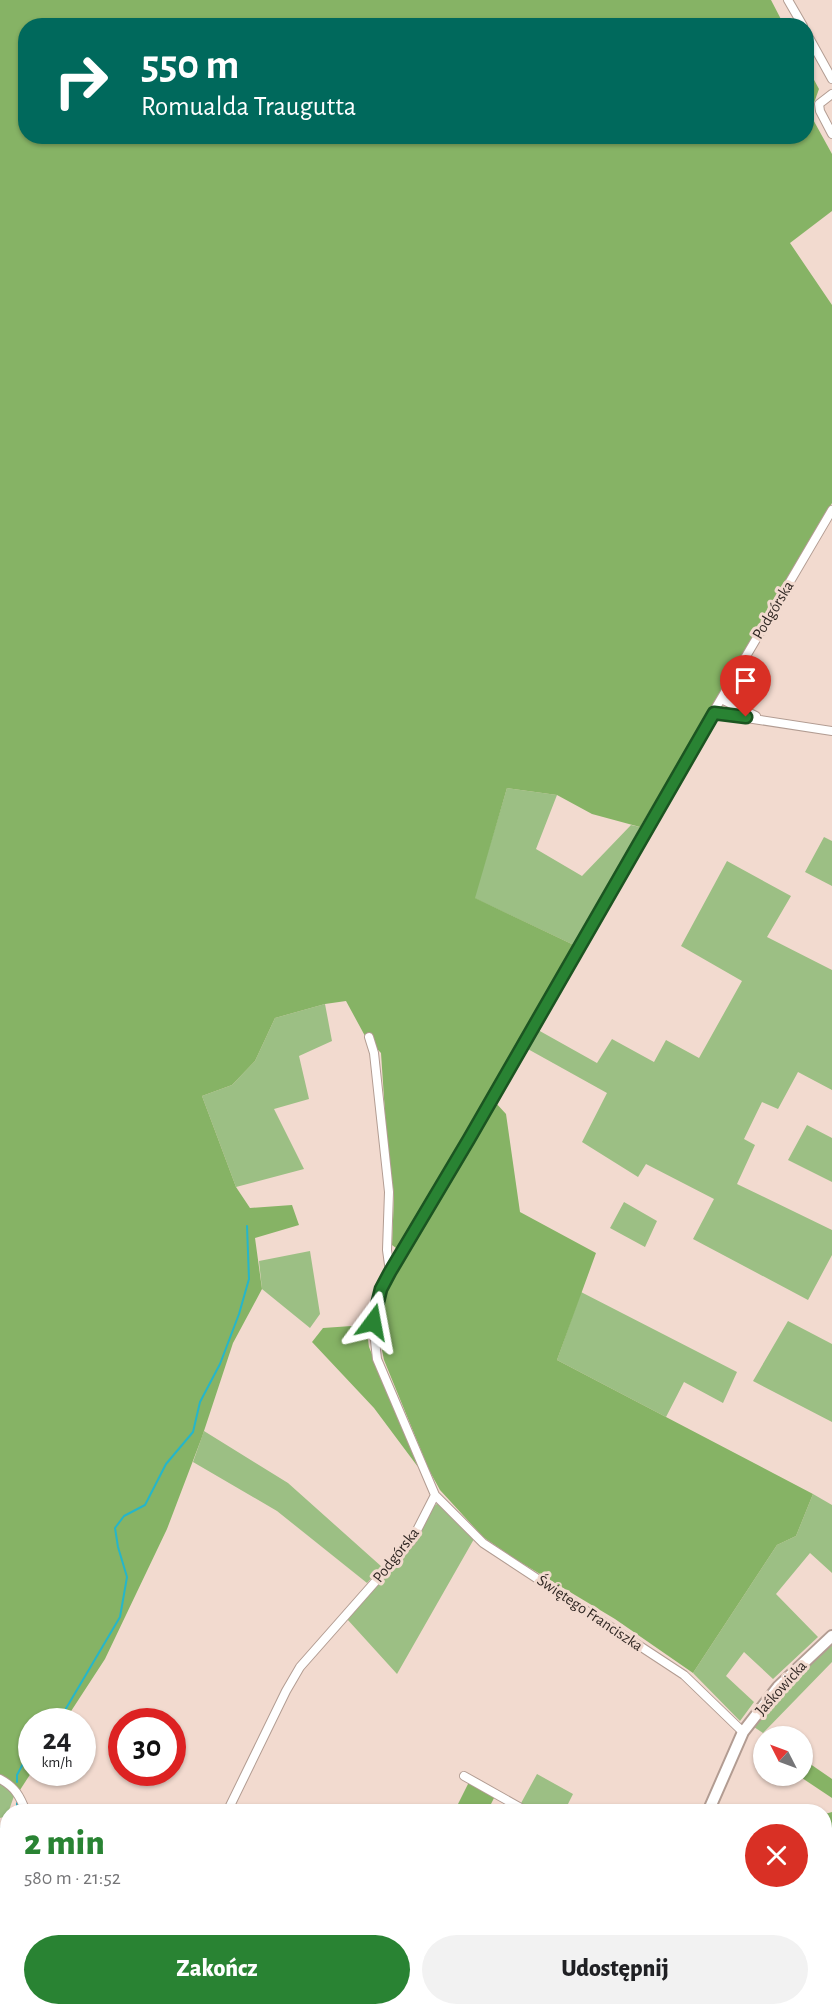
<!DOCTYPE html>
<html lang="pl">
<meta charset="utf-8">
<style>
:root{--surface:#fff;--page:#f2f2f2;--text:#202124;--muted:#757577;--accent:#298333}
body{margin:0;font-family:"Alegreya Sans",sans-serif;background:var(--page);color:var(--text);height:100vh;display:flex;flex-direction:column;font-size:22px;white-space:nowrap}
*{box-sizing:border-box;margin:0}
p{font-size:20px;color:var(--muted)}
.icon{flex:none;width:33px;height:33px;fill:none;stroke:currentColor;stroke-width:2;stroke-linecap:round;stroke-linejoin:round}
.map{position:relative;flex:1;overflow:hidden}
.details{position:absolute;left:0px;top:1804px;width:832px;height:212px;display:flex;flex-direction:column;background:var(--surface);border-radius:24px 24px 0 0;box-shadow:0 2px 4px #0004}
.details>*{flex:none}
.banner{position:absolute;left:18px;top:18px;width:796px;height:126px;border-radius:24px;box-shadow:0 2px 4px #0004;background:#00695c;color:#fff;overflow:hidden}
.needle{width:39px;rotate:312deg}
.tools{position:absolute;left:753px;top:1726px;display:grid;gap:12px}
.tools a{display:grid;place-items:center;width:60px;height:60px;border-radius:50%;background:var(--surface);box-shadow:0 2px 4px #0004;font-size:30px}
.speed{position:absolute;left:18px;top:1708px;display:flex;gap:12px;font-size:30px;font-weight:700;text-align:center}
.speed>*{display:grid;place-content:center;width:78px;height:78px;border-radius:50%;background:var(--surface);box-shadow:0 2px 4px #0004;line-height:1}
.speed small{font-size:15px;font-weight:400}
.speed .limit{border:9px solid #d22;background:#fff;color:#111}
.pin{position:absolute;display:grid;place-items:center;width:51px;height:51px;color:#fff;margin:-62px -26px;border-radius:50% 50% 50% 0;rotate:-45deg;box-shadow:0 0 6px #0007}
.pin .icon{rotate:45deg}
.me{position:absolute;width:66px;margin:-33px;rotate:13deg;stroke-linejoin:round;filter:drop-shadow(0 0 4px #0008)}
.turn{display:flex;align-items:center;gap:21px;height:126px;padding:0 24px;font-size:27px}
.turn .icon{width:78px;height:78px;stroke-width:2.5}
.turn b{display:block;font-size:42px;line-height:51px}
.round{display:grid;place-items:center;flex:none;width:63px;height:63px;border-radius:32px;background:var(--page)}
.summary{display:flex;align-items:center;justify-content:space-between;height:102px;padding:0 24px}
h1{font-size:36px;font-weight:800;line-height:45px;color:var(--accent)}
.action{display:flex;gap:12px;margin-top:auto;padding:12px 24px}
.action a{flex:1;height:69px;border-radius:36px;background:var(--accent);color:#fff;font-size:24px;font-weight:800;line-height:69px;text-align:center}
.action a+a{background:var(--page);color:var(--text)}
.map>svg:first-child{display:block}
.green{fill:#9cbf84}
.forest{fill:#86b365}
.water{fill:#25b6ca}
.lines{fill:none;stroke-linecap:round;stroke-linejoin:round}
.stream{stroke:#25b6ca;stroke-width:2}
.street-casing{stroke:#b29c92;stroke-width:10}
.secondary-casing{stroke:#b29c92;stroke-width:14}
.street{stroke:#fff;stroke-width:8}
.secondary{stroke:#fff;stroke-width:10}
.rail-casing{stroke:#524641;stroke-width:4.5}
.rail{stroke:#f2dacf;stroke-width:2;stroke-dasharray:7;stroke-linecap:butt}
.route-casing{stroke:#1b5521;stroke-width:15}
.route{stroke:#298333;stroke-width:10}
.labels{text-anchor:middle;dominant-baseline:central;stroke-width:6;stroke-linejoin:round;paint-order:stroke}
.street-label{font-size:16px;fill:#302723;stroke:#f2dacf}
</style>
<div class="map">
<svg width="832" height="2015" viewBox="0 0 832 2015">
<rect width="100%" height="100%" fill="#f2dacf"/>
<!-- green -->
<path class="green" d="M 507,788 L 557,795 L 536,849 L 582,876 L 631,825 L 640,827 L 576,946 L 474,898 Z
M 824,837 L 832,841 L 832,886 L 805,872 Z
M 727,861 L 791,896 L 767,937 L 832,970 L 832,1090 L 798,1072 L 778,1109 L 762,1102 L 744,1139 L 755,1145 L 737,1184 L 832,1230 L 832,1255 L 808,1300 L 693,1239 L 714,1199 L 646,1164 L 638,1177 L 582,1142 L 607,1093 L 526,1048 L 538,1030 L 597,1063 L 612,1039 L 654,1062 L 666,1040 L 699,1058 L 742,981 L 681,946 Z
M 325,1004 L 332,1041 L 299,1056 L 309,1099 L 274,1109 L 304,1169 L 236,1187 L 202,1096 L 232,1085 L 255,1061 L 275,1018 Z
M 807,1125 L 832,1138 L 832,1182 L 788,1160 Z
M 624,1202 L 657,1221 L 645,1247 L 610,1228 Z
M 310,1251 L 320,1314 L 310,1328 L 262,1289 L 259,1261 Z
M 581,1292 L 737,1372 L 723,1403 L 684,1382 L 666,1417 L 557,1360 Z
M 788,1321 L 832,1344 L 832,1422 L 753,1381 Z
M 204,1431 L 288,1483 L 382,1567 L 367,1583 L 277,1511 L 193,1462 Z
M 813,1494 L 832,1505 L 832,1573 L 810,1553 L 776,1594 L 818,1637 L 773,1679 L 744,1652 L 726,1676 L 754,1702 L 740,1721 L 693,1673 L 777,1545 L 796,1536 Z
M 438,1503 L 474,1539 L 397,1674 L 347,1619 L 432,1508 Z
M 832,1643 L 832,1662 L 763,1733 L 754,1727 L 773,1702 Z
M 537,1774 L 573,1794 L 564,1812 L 534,1812 L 520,1805 Z
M 0,1783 L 11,1790 L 14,1796 L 7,1816 L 0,1818 Z
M 203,2008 L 244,2009 L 256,2015 L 199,2015 Z
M 263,2009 L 263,2008 L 306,2009 L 303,2015 L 260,2015 Z
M 401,2009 L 401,2008 L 459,2009 L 457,2015 L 398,2015 Z"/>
<!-- forest -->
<path class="forest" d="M 0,0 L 771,0 L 784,25 L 26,26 L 26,136 L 807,136 L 807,67 L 819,89 L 810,114 L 832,154 L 832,211 L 790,243 L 832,305 L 832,503 L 640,827 L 592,814 L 557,795 L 507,788 L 475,898 L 576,946 L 402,1248 L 396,1248 L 392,1245 L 394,1195 L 387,1143 L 381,1053 L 365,1036 L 346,1001 L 325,1004 L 275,1018 L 255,1061 L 232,1085 L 202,1096 L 236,1187 L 250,1208 L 292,1205 L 299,1225 L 255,1238 L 262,1289 L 233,1343 L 202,1437 L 167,1529 L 105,1659 L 64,1722 L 32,1722 L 31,1773 L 20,1790 L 0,1777 Z
M 495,1102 L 506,1114 L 520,1212 L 596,1253 L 557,1360 L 813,1494 L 796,1536 L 777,1545 L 693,1673 L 615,1619 L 515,1559 L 483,1537 L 440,1490 L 429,1470 L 384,1360 L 377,1326 L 383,1298 Z
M 366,1325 L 369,1347 L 418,1467 L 374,1408 L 312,1342 L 323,1328 Z
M 803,1759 L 832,1779 L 832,1798 L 799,1776 L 802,1776 Z
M 469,1782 L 495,1796 L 487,1812 L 454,1812 Z
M 832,1812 L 832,1851 L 825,1847 L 825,1814 Z
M 825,1897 L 832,1899 L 832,1928 L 825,1936 Z
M 745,2009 L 745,2008 L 767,2009 L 762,2015 L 740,2015 Z"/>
<!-- water -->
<path class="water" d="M 832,1858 L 832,1899 L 825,1897 L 825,1864 Z"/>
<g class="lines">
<!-- stream -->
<path class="stream" d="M 58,1722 L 120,1617 L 127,1577 L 118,1547 L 115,1528 L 124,1516 L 145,1505 L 166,1464 L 193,1432 L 200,1402 L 220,1364 L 239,1314 L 249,1279 L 247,1226
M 17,1782 L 17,1775 L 32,1747
M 17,1812 L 17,1803
M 0,1828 L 8,1824"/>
<defs>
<path id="street" d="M 788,0 L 803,26
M 807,34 L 832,79
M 832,94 L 819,104 L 820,111 L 832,134
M 721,699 L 756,716
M 714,713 L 832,731
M 369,1037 L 374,1053 L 389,1192 L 387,1250 L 390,1272
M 743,1732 L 684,1675 L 483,1543 L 435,1495 L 377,1359 L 373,1322 L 381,1289 L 390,1272 L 469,1139 L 688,755 L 832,510
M 464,1776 L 528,1812
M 0,1779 C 15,1787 20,1796 26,1812
M 227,1812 L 286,1691 L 300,1667 L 412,1540 L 435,1495
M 171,2008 L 177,2015
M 54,2015 L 58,2008"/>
<path id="secondary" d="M 708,1812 L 743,1732 L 778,1687 L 832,1636
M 620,2015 L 623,2008"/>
</defs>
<!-- street casing -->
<use href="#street" class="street-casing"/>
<!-- secondary casing -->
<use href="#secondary" class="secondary-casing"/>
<!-- street -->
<use href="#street" class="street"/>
<!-- secondary -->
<use href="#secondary" class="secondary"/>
<defs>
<path id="rail" d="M 825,1957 L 832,1948
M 778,2015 L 783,2008"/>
</defs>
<!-- rail casing -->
<use href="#rail" class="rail-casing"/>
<!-- rail -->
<use href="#rail" class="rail"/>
</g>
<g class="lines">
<defs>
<path id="route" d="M 373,1322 L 381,1289 L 390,1272 L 469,1139 L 714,713 L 746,717"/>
</defs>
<!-- route casing -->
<use href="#route" class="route-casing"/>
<!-- route -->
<use href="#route" class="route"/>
</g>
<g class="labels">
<!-- street labels -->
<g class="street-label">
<text transform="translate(773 610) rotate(-59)">Podgórska</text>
<text transform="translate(396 1555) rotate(-52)">Podgórska</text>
<text transform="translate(590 1613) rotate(34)">Świętego Franciszka</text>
<text transform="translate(781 1688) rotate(-48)">Jaśkowicka</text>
</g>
</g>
</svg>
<div class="tools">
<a><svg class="needle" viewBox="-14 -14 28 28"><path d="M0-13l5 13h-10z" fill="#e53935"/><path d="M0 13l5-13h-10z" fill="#757577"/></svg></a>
</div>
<div class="speed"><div>24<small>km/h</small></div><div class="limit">30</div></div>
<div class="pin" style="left:746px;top:717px;background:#d93025"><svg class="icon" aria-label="arrive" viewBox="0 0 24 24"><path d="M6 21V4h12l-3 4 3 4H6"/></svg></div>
<svg class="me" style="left:373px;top:1322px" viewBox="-20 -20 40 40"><path d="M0-17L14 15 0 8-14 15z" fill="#298333" stroke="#fff" stroke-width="4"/></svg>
<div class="banner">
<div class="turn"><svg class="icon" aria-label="right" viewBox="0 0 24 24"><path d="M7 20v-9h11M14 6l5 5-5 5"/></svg><div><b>550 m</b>Romualda Traugutta</div></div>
</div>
<section class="details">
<div class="summary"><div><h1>2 min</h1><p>580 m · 21:52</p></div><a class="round" style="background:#d93025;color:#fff"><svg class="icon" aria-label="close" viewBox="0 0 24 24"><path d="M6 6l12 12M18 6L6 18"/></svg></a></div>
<div class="action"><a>Zakończ</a><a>Udostępnij</a></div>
</section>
</div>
